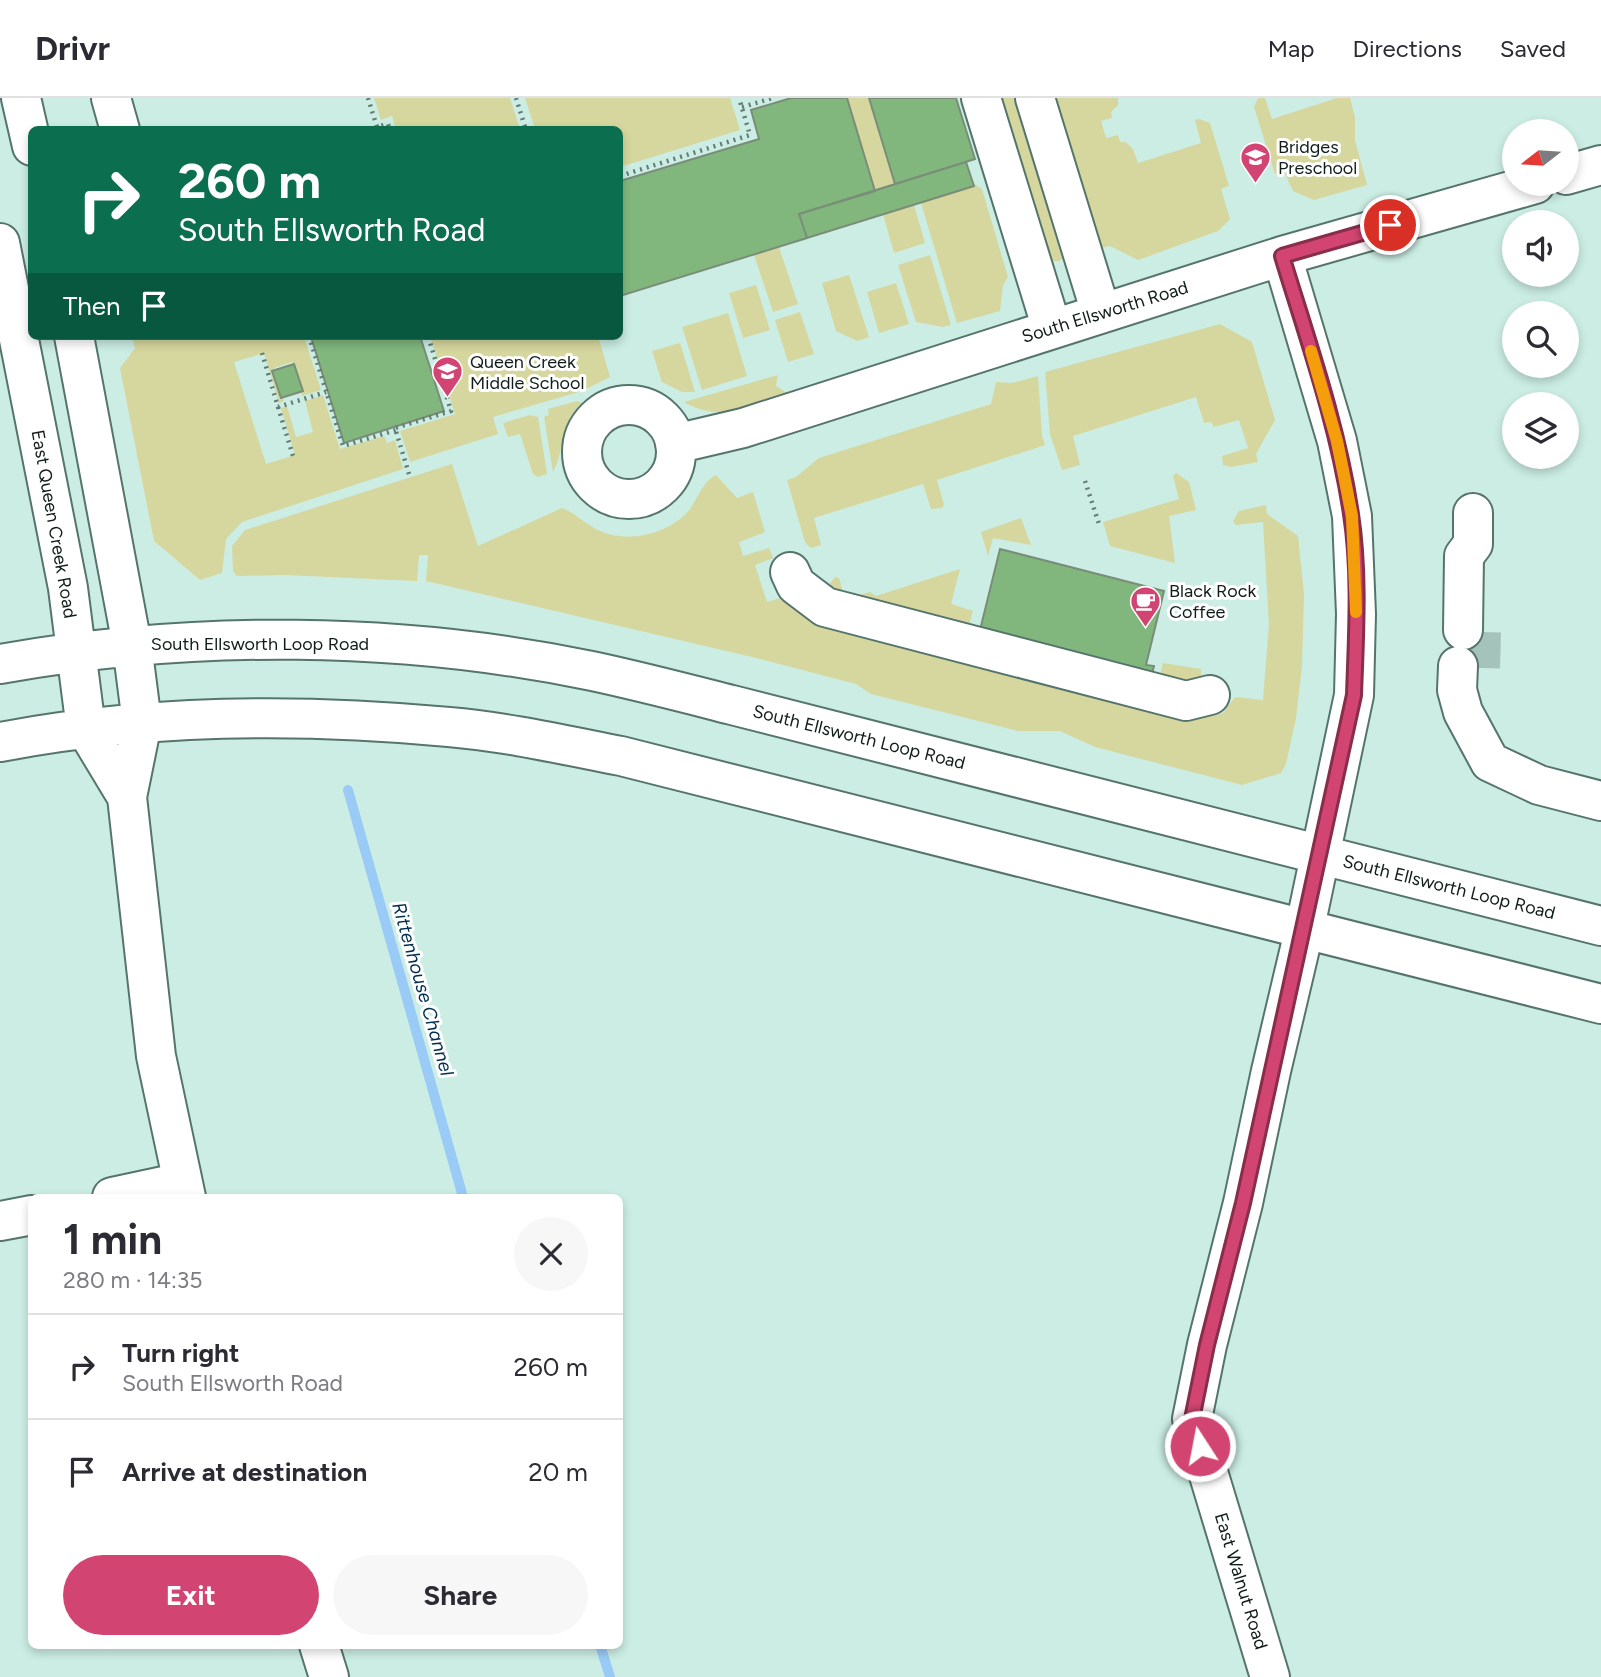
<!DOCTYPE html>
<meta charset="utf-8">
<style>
:root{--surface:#fff;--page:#f7f7f7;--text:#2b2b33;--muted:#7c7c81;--line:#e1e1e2;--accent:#d24572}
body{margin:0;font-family:Figtree,sans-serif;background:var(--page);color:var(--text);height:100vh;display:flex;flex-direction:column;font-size:26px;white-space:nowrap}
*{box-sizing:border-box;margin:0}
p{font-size:23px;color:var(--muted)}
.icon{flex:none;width:38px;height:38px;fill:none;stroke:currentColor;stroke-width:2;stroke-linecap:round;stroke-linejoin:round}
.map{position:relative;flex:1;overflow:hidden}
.panel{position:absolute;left:28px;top:1096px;width:595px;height:455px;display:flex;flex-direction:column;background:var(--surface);border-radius:10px;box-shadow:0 4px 10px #0003}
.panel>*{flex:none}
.top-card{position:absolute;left:28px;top:28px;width:595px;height:214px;border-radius:10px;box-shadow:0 4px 10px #0003;background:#0b6e4f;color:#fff;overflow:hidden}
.needle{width:46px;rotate:253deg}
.tools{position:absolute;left:1502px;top:21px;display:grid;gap:14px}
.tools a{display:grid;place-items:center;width:77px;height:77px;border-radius:50%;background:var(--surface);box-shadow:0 4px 10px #0003;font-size:35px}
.pin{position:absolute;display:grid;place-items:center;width:60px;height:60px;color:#fff;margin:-30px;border:4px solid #fff;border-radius:50%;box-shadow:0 2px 7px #0007}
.me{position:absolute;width:77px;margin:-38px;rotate:349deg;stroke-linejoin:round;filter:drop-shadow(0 0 5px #0008)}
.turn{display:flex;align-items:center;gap:24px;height:147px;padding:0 35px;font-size:32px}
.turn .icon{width:91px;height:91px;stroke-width:2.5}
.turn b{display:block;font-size:49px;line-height:60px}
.then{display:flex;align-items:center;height:66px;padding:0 35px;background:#0003;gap:14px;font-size:26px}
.round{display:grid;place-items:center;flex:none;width:74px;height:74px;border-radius:37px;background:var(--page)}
.headline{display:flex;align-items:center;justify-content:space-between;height:119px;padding:0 35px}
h1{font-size:42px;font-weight:700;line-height:52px}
.action{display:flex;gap:14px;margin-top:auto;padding:14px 35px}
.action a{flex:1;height:80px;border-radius:42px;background:var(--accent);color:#fff;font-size:28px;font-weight:700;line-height:80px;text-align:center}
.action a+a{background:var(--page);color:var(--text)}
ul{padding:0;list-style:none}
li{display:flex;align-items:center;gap:21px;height:105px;padding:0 35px;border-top:2px solid var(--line)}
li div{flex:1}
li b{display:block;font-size:26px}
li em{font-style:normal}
header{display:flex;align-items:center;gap:42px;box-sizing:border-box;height:98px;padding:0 35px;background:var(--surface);border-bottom:2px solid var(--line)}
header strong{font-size:33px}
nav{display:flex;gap:38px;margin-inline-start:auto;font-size:24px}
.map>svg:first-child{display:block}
.green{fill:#d6d79e}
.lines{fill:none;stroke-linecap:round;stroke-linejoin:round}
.stream{stroke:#9acbf6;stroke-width:10}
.building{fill:#81b77d;stroke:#7a8d79;stroke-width:2}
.minor-tunnel{stroke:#a6c3bb;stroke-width:38;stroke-dasharray:38 19;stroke-linecap:butt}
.minor-casing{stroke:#55746c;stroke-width:42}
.major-casing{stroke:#55746c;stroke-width:42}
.path{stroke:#647b75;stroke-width:4.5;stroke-dasharray:2 5;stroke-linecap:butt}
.minor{stroke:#fff;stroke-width:38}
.major{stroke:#fff;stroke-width:38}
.route-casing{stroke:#882d4a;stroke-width:18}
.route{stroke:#d24572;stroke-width:12}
.slow{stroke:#f59e0b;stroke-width:12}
.labels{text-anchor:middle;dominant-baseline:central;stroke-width:6;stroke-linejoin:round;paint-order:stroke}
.poi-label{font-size:18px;fill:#101d19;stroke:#fff;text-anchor:start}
.street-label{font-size:18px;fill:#101d19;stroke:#fff}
.water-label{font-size:19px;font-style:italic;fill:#002e50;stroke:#fff}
</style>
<header>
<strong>Drivr</strong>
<nav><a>Map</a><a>Directions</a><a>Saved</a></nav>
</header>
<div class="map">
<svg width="1601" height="1579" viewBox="0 0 1601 1579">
<rect width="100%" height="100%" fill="#cbede4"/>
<!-- green -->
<path class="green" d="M 374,0 L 510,0 L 520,31 L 396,31 L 392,18 L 381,22 Z
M 525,0 L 730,0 L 740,32 L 620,69 L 620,32 L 535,31 Z
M 847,0 L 869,0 L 895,86 L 875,93 Z
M 1001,0 L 1018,0 L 1064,159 L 1060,163 L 1052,163 L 1049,159 Z
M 1055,0 L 1118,0 L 1118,7 L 1111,14 L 1112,20 L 1101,23 L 1106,40 L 1118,37 L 1120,44 L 1126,44 L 1133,51 L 1138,65 L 1201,45 L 1195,22 L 1199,21 L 1210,25 L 1229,88 L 1221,91 L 1230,121 L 1218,133 L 1138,162 L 1110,148 L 1100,150 Z
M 1258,0 L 1265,0 L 1272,21 L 1337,0 L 1350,0 L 1355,19 L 1355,42 L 1367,87 L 1314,102 L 1293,93 L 1284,74 L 1275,76 L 1254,9 Z
M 973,85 L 982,91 L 1008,179 L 1003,187 L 1000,213 L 957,225 L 921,105 L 973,88 Z
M 914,107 L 925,145 L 894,155 L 883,116 Z
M 779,149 L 798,206 L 773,214 L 754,157 Z
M 930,157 L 951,227 L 943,229 L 916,224 L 898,167 Z
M 849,177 L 869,239 L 857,243 L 836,233 L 822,185 Z
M 896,185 L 909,226 L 879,235 L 867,194 Z
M 756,187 L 770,232 L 743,240 L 729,195 Z
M 800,214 L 814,256 L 788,264 L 775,222 Z
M 728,215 L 747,278 L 702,292 L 682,229 Z
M 1220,226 L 1252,244 L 1275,322 L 1256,356 L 1258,364 L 1231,369 L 1223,367 L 1222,358 L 1248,350 L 1239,322 L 1214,329 L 1211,324 L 1204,325 L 1196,299 L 1073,338 L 1080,367 L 1062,372 L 1050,336 L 1045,274 Z
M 135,238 L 304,238 L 321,292 L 302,298 L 292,264 L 274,270 L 284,303 L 279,305 L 264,255 L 234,264 L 266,366 L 295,357 L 281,310 L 287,308 L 296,339 L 313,334 L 305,303 L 323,297 L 340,351 L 384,338 L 387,345 L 395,342 L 403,371 L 242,424 L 226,441 L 222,475 L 200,482 L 154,443 L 120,270 L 135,250 L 132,239 Z
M 430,238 L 598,238 L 610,279 L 582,293 L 493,319 L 498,336 L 410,364 L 400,333 L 455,316 Z
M 680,245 L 695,294 L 682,294 L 662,284 L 652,253 Z
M 778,277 L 776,288 L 788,296 C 753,308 719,325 684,304 Z
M 1038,278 L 1042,337 L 1045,347 L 937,382 L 944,407 L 942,410 L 931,411 L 923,386 L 814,420 L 821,447 L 811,450 L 805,444 L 787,382 L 796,379 L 819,360 L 991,306 L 996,284 L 1012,285 Z
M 577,303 L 582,305 C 559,324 566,351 553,374 L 544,319 L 549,317 L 548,311 Z
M 530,317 L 538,319 L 547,376 L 538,379 L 533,376 L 520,336 L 508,339 L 503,325 Z
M 452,366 L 478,448 L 562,410 C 576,415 586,427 600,433 C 628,446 670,436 690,411 C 698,400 703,383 716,377 L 737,400 L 753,394 L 765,434 L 739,444 L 743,458 L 769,450 L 773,460 L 755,467 L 767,504 L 787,498 L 1213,618 L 1223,615 L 1235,599 L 1263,602 L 1269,526 L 1263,424 L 1236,427 L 1233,423 L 1239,413 L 1266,407 L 1267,416 L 1298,438 L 1304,496 L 1302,568 L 1296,620 L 1286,666 L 1281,675 L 1242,687 L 1095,649 L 1060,633 L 1018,633 L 871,596 L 856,586 L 752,559 L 426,483 L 428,457 L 419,457 L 417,483 L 285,477 L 237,478 L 233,473 L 232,448 L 245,432 Z
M 1176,375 L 1189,384 L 1196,412 L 1169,418 L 1175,465 L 1110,448 L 1103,424 L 1179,401 L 1173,378 Z
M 1021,420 L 1031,447 L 993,440 L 988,458 L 981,434 Z
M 960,471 L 951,506 L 973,513 L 966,537 L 836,503 L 828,488 L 835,479 L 839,480 L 845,501 L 870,494 L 876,498 Z
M 1163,565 L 1201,571 L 1201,580 L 1192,587 L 1160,578 Z"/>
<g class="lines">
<!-- stream -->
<path class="stream" d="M 348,692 L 463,1099
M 600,1547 L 610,1579"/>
</g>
<!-- building -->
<path class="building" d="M 791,0 L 847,0 L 875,93 L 799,116 L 807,140 L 620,198 L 620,83 L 759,41 L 751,12 Z
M 869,0 L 956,0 L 975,61 L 895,86 Z
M 966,64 L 974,88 L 807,140 L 799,116 Z
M 420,238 L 444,313 L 344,345 L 311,239 Z
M 294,266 L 303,293 L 281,300 L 272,273 Z
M 1000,451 L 1164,493 L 1146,567 L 1154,568 L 1150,584 L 980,532 Z"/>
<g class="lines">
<!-- minor-tunnel -->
<path class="minor-tunnel" d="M 1481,570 L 1482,534"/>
<defs>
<path id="minor" d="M 111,0 L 120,32
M 981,0 L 1052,231
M 1035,0 L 1101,215
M 1566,77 L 1601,67
M582 354a47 47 0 1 1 94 0a47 47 0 1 1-94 0Z
M 675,346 L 743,330 L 1282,158 L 1535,86
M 790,474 L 796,487 L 825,509 L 1186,603 L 1210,597
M 1463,532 L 1464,458 L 1473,446 L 1473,415
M 1458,568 L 1457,592 L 1463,614 L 1490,664 L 1539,687 L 1601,703
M 142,625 L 127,699 L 156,958 L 186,1099
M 86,631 L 127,699
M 112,1099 L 182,1084
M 0,1123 L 32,1117
M 319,1547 L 329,1579
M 1270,1579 L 1192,1321 L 1207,1247 L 1243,1105 L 1271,973 L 1305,829 L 1354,597 L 1356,516 L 1352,418 L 1337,343 L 1282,158"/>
<path id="major" d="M 21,0 L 32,48
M 0,145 L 68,490 L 86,631
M 74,238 L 132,547 L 142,625
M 0,566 C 194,532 399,533 592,573 C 639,583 685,595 732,607 L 1601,828
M 0,644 C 147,616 300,615 449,629 C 507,634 564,647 621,658 L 1601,906"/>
</defs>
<!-- minor casing -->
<use href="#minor" class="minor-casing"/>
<!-- major casing -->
<use href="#major" class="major-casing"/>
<!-- path -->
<path class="path" d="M 368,0 L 377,29 L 388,26 L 390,32
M 516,0 L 526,32
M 742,9 L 773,0
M 620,78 L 750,37 L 739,0
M 309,238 L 343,348 L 396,332
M 262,255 L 278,309 L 326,294
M 278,309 L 293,358
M 409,376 L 395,330 L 451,313 L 428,238
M 1085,383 L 1099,426"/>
<!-- minor -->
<use href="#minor" class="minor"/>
<!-- major -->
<use href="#major" class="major"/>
</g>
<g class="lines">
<defs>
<path id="route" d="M 1200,1348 L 1192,1321 L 1207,1247 L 1243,1105 L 1354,597 C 1356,537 1360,475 1351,416 C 1338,328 1308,243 1282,158 L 1390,127"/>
</defs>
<!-- route casing -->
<use href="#route" class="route-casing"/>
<!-- route -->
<use href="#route" class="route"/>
<!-- slow -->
<path class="slow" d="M 1311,253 L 1337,343 L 1352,418 L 1356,514"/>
</g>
<!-- icons -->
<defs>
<symbol id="school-pin" viewBox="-11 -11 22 30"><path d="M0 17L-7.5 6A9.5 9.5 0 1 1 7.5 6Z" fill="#d24572" stroke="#fff"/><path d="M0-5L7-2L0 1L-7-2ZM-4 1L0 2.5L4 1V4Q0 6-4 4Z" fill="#fff"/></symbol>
<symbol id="cafe-pin" viewBox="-11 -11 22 30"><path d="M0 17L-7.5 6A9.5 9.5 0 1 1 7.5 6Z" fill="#d24572" stroke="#fff"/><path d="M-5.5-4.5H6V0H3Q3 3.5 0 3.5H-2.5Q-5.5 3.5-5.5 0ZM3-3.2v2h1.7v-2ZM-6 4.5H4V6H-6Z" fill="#fff"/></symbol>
</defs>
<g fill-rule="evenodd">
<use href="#school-pin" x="1238" y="42" width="35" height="47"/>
<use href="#school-pin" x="430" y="256" width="35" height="47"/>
<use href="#cafe-pin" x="1128" y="486" width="35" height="47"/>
</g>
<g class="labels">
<!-- poi labels -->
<g class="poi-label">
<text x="1278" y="49">Bridges<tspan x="1278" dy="21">Preschool</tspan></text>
<text x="470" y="264">Queen Creek<tspan x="470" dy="21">Middle School</tspan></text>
<text x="1169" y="493">Black Rock<tspan x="1169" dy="21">Coffee</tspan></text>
</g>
<!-- street labels -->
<g class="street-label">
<text transform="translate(1105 214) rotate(-17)">South Ellsworth Road</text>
<text transform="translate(54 426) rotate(80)">East Queen Creek Road</text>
<text x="260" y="546">South Ellsworth Loop Road</text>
<text transform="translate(859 639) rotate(14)">South Ellsworth Loop Road</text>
<text transform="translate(1449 789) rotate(14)">South Ellsworth Loop Road</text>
<text transform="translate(1241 1483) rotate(73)">East Walnut Road</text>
</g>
<!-- water labels -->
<g class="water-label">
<text transform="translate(423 891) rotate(74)">Rittenhouse Channel</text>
</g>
</g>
</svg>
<div class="tools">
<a><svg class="needle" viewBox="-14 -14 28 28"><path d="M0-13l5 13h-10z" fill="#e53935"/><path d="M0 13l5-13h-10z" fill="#7c7c81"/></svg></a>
<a><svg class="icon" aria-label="sound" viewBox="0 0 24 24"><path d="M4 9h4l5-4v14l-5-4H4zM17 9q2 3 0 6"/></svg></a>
<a><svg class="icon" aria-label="search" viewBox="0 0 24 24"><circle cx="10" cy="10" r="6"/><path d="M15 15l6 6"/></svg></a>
<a><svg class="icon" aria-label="layers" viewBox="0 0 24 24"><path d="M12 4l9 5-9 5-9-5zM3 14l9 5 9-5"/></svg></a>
</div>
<div class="pin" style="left:1390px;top:127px;background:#d93025"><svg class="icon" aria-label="arrive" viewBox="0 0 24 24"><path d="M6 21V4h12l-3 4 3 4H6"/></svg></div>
<svg class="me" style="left:1200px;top:1348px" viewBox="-20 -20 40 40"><circle r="17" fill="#d24572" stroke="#fff" stroke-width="3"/><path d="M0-11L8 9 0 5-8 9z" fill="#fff"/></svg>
<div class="top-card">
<div class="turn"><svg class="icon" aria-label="right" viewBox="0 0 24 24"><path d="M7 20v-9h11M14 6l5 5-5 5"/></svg><div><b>260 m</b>South Ellsworth Road</div></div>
<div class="then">Then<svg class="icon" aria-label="arrive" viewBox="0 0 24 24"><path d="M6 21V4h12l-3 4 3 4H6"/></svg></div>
</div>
<section class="panel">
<div class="headline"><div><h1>1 min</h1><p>280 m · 14:35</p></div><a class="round"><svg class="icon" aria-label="close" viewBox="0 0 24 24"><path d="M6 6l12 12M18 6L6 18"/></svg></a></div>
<ul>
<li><svg class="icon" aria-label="right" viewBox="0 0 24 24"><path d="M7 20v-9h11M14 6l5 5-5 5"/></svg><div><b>Turn right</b><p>South Ellsworth Road</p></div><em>260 m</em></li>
<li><svg class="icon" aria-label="arrive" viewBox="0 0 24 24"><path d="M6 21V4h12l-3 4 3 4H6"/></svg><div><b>Arrive at destination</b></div><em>20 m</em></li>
</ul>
<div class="action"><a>Exit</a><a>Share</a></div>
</section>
</div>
